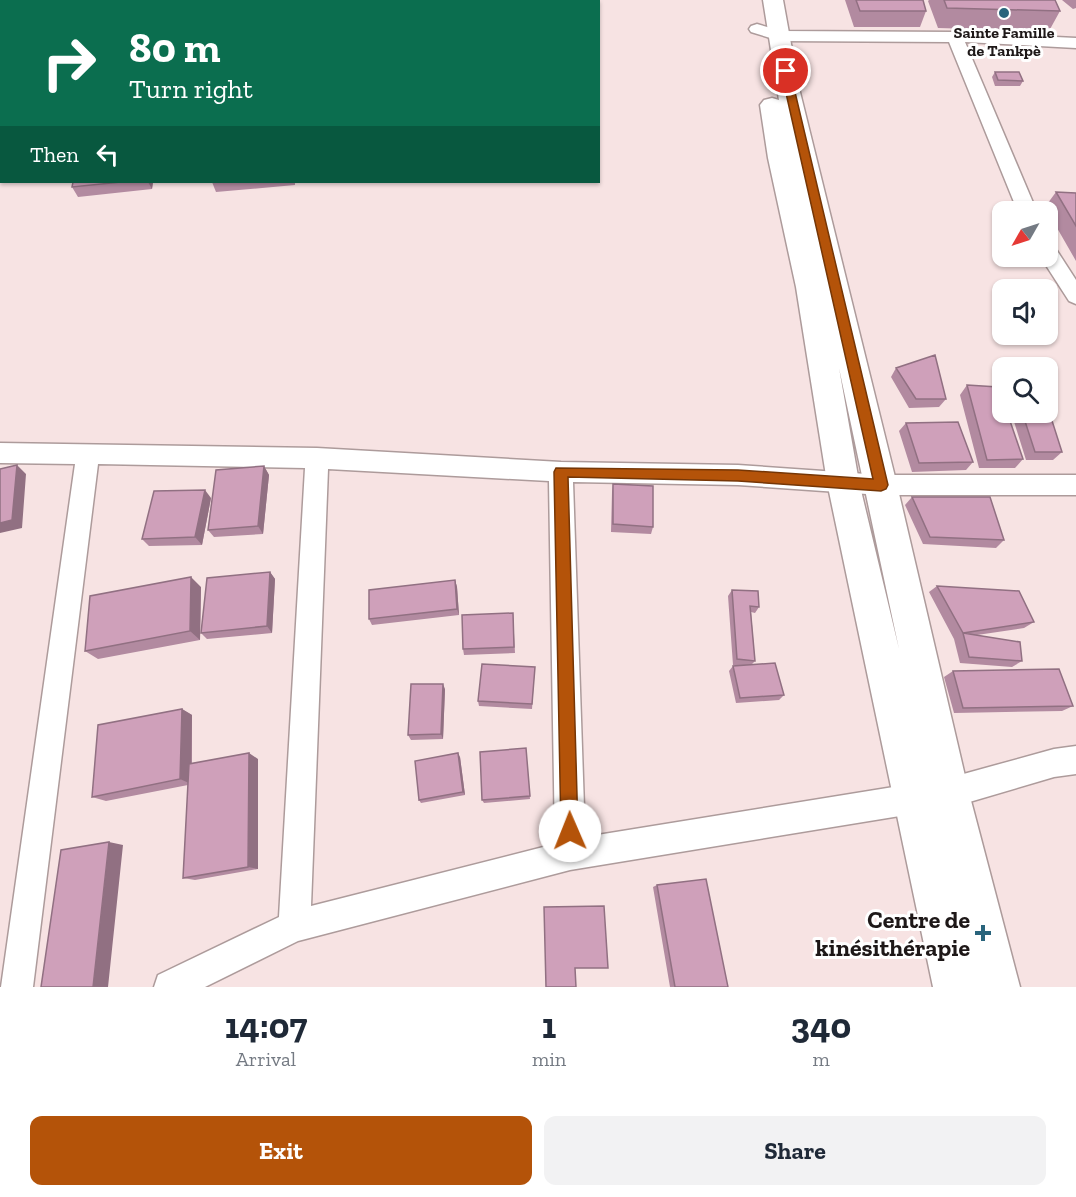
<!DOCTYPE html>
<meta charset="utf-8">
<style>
:root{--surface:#fff;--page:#f2f2f3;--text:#1f2937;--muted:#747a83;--accent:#b45309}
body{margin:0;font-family:"Zilla Slab",serif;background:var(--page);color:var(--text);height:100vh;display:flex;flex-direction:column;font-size:22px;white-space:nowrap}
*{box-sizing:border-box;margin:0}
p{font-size:20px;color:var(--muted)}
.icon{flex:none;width:33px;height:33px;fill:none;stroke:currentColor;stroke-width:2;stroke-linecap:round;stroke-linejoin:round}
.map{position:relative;height:987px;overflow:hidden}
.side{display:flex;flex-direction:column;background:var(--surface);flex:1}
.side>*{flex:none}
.guide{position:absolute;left:0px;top:0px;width:600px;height:183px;box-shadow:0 2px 4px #0004;background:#0b6e4f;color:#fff;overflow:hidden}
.needle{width:39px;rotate:231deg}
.buttons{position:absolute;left:992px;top:201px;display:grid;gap:12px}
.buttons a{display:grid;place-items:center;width:66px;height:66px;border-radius:12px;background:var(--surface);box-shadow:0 2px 4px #0004;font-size:30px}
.pin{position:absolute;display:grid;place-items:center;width:51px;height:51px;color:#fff;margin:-26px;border:3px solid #fff;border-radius:50%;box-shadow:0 2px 6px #0007}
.me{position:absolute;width:66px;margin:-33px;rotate:359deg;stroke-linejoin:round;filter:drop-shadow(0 0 4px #0008)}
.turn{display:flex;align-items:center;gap:21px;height:126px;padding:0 30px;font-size:27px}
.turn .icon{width:78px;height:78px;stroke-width:2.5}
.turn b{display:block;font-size:42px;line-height:51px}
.then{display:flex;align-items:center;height:57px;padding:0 30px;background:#0003;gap:12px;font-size:22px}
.eta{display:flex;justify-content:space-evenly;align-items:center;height:102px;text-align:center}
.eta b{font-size:36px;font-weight:800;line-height:42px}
.primary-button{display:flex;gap:12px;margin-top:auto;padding:12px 30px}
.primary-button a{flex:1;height:69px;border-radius:12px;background:var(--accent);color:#fff;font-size:24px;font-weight:800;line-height:69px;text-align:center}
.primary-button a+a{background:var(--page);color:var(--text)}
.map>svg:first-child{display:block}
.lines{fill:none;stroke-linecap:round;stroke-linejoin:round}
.street-casing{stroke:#ad9b9b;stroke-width:3}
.secondary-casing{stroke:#ad9b9b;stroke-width:3}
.street{fill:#fff;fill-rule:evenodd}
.secondary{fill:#fff;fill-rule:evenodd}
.wall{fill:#b28aa0}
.shaded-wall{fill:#917082}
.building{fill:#cfa0ba;stroke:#917082;stroke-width:1.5}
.route{fill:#b45309;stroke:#753606;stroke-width:1.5}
.poi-dot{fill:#29647c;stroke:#fff;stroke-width:2}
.labels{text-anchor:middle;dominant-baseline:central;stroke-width:6;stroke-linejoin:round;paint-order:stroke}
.far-poi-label{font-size:16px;font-weight:bold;fill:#1e1818;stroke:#fff}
.near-poi-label{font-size:24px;font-weight:bold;fill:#1e1818;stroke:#fff;text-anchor:end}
</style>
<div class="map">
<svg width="1076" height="987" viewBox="0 0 1076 987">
<rect width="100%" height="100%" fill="#f7e3e3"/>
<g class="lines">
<defs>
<path id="street" d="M 757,24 L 781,31 L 955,32 L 1076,38 L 1076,48 L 965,42 L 1037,212 L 1018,212 L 949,42 L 780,41 L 751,32 L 749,29 L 751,26 Z
M 1047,244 L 1054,246 L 1076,280 L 1076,304 L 1069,301 L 1040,256 L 1047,256 Z
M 0,443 L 317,448 L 561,462 L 738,465 L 881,475 L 1076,475 L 1076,495 L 881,495 L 738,485 L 573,482 L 585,837 L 949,778 L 1054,749 L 1076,746 L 1076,774 L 1054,777 L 949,808 L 570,870 L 298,941 L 205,987 L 154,987 L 158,975 L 279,917 L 305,468 L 98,464 L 33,987 L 1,987 L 75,464 L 0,463 ZM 328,469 L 549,481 L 555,844 L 311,906 Z"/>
<path id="secondary" d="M 763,0 L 783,0 L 799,88 L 897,485 L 969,793 L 1020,987 L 933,987 L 827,482 L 796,287 L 768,158 L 760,105 L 764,100 L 772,98 L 779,100 ZM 839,368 L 899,649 L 859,482 Z"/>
</defs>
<!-- street casing -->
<use href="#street" class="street-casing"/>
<!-- secondary casing -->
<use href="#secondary" class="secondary-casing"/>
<!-- street -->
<use href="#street" class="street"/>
<!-- secondary -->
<use href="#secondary" class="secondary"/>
</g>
<!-- wall -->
<path class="wall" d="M 845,0 L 923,0 L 926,11 L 920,27 L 854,27 Z
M 929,0 L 1055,0 L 1060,11 L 1049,31 L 938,28 L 928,1 Z
M 1062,0 L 1076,0 L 1076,8 L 1073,9 Z
M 2,37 L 2,100 L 0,103 L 0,40 Z
M 995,72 L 1023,81 L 1020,86 L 995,86 L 992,77 Z
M 73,182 L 153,182 L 152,189 L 78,197 L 72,187 Z
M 212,182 L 295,182 L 295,185 L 216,192 Z
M 1056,192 L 1076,193 L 1076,261 L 1045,207 Z
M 896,368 L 946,399 L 939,407 L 909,408 L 891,377 Z
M 967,385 L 1023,459 L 1015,468 L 979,468 L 960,395 Z
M 1011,412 L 1047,412 L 1062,452 L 1053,460 L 1026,460 Z
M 906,423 L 973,462 L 966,470 L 912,472 L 899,431 Z
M 264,466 L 269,475 L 263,534 L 214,537 L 208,530 Z
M 613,484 L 653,527 L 651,534 L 611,532 L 612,492 Z
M 912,497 L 1004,540 L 996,548 L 923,544 L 905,505 Z
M 211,498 L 202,545 L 149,546 L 142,539 Z
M 270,572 L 275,579 L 272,633 L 207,639 L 201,633 Z
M 455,580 L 457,587 L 459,615 L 372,625 L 369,619 Z
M 937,586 L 1034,622 L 1024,628 L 977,635 L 1022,661 L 1012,667 L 960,663 L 954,639 L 929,592 Z
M 201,587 L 200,640 L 98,659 L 85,651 Z
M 732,590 L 759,607 L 755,613 L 751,612 L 755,661 L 752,664 L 784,695 L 779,700 L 736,703 L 729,671 L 733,666 L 740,665 L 733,665 L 728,596 Z
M 513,613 L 515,653 L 464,655 L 463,649 Z
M 535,667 L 532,709 L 479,706 L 478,701 Z
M 953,671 L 1073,706 L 1062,711 L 954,713 L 944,677 Z
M 445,689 L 443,739 L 411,740 L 408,735 Z
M 182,709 L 192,715 L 192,763 L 258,759 L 258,869 L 195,880 L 183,878 L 188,785 L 106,801 L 92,797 Z
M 526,748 L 530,799 L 484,803 L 482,800 Z
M 460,757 L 465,795 L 421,803 L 419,800 Z
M 657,885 L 728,987 L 670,987 L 653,887 Z"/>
<!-- shaded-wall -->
<path class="shaded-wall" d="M 2,76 L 2,100 L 0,103 L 0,79 Z
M 148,182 L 153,182 L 152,189 Z
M 17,465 L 26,474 L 22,528 L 0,533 L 0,523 Z
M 264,466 L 269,475 L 263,534 L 258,526 Z
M 205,490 L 211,498 L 202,545 L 195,537 Z
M 270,572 L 275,579 L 272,633 L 267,626 Z
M 191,577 L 201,587 L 200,640 L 190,631 Z
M 455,580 L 457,587 L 459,615 L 457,609 Z
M 443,684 L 445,689 L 443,739 L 441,734 Z
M 182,709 L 192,715 L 191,784 L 180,779 Z
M 249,753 L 258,759 L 258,869 L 248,867 Z
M 458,753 L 460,757 L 465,795 L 463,792 Z
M 109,842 L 123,845 L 108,987 L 93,987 Z"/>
<!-- building -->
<path class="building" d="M 856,0 L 923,0 L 926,11 L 860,11 Z
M 944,0 L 1055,0 L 1060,11 L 947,8 Z
M 2,37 L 2,59 L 0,59 L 0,40 Z
M 0,70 L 2,70 L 2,76 L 0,79 Z
M 995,72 L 1019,72 L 1023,81 L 998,80 Z
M 73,182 L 121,182 L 72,187 Z
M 1056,192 L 1076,193 L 1076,226 Z
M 935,355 L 946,399 L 916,399 L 896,368 Z
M 967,385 L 998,387 L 1002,399 L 1002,412 L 1007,412 L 1023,459 L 987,460 Z
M 1047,405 L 1062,452 L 1035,452 L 1022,412 L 1047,412 Z
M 958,422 L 973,462 L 919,463 L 906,423 Z
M 17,465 L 12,520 L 0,523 L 0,469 Z
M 264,466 L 258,526 L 208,530 L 216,470 Z
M 613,484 L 653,486 L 653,527 L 613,524 Z
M 205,490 L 195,537 L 142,539 L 154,491 Z
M 912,497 L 990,497 L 1004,540 L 930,537 Z
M 270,572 L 267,626 L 201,633 L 207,578 Z
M 191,577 L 190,631 L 85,651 L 90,596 Z
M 455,580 L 457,609 L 369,619 L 369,590 Z
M 937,586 L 1019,591 L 1034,622 L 963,633 L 1020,642 L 1022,661 L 969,657 L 963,633 Z
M 732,590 L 758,591 L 759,607 L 750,606 L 755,661 L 737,659 Z
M 513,613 L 514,647 L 463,649 L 462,615 Z
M 775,663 L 784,695 L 740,698 L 733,666 Z
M 482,664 L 535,667 L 532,704 L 478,701 Z
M 1059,669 L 1073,706 L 963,708 L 953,671 Z
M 411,684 L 443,684 L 441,734 L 408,735 Z
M 182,709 L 180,779 L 92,797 L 98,725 Z
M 526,748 L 530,796 L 482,800 L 480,752 Z
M 249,753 L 248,867 L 183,878 L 189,764 Z
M 458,753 L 463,792 L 419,800 L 415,761 Z
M 109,842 L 93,987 L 41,987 L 61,850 Z
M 706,879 L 728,987 L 675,987 L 657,885 Z
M 604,906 L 608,968 L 575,968 L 576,987 L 546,987 L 544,907 Z"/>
<!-- route -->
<path class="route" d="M 786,68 L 790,71 L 888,485 L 886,489 L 881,491 L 738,481 L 568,477 L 578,831 L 576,837 L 570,839 L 564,837 L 561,831 L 554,472 L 556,468 L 738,470 L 873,479 L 781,71 Z"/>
<!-- markers -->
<g class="poi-dot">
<circle cx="1004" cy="13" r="6"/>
<path d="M980 924h6v6h6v6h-6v6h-6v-6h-6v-6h6z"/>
</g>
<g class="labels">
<!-- far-poi labels -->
<g class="far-poi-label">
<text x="1004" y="32">Sainte Famille<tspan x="1004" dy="18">de Tankpè</tspan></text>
</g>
<!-- near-poi labels -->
<g class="near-poi-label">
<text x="970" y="919">Centre de<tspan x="970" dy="28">kinésithérapie</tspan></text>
</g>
</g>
</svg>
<div class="buttons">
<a><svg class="needle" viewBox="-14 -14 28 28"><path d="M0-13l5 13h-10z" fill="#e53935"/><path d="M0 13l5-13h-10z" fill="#747a83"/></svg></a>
<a><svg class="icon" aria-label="sound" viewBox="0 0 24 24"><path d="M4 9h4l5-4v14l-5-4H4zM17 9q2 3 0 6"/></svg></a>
<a><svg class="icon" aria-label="search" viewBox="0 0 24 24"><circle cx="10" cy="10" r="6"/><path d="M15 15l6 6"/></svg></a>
</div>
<div class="pin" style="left:786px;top:71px;background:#d93025"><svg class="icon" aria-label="arrive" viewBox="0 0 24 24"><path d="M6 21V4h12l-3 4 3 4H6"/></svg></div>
<svg class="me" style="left:570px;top:831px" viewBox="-20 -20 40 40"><circle r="19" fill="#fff"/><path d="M0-13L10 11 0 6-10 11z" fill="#b45309"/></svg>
<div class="guide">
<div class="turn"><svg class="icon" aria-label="right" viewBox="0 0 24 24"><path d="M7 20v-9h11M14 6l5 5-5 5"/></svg><div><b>80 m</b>Turn right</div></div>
<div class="then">Then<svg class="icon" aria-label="left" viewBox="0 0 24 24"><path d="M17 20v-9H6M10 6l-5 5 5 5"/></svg></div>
</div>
</div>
<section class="side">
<div class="eta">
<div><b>14:07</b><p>Arrival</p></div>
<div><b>1</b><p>min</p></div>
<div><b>340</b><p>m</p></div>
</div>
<div class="primary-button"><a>Exit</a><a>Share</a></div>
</section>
